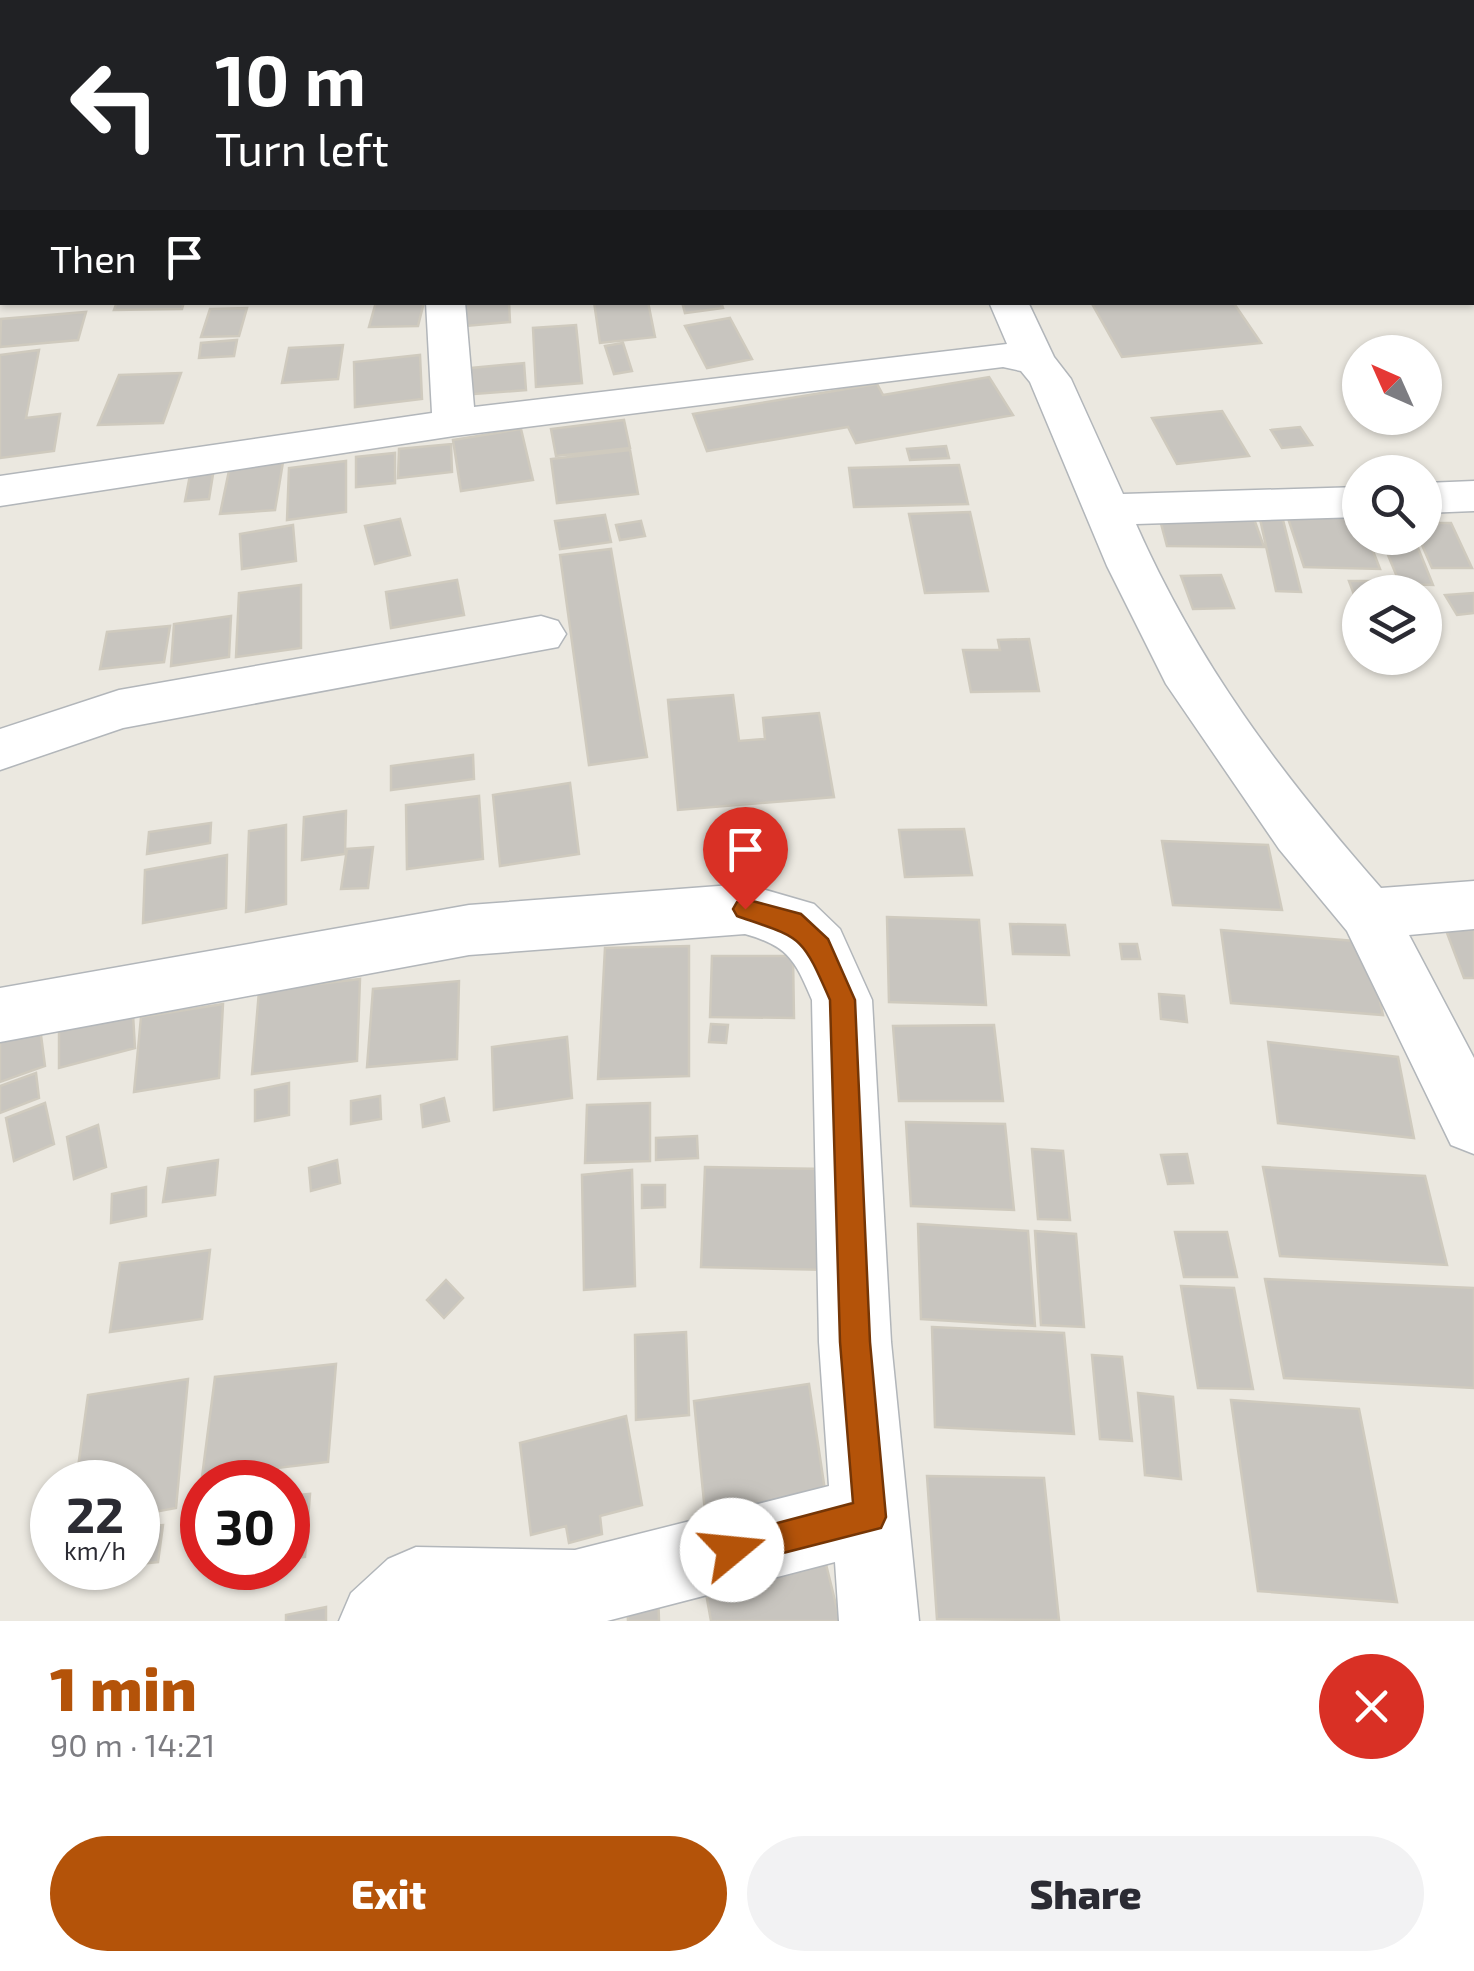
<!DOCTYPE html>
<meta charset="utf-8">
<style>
:root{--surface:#fff;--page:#f2f2f3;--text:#2b2b33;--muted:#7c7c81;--accent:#b45309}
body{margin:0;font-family:"Exo 2",sans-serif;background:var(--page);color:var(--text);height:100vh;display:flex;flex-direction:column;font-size:38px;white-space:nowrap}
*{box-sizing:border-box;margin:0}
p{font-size:32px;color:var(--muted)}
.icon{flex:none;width:55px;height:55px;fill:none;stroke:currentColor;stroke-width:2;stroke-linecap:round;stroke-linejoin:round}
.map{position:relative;height:1621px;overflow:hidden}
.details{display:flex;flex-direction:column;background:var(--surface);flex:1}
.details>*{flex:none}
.banner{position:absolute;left:0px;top:0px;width:1475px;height:305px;box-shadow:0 2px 8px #0004;background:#202124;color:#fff;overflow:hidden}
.needle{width:65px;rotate:315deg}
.controls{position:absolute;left:1342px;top:335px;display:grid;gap:20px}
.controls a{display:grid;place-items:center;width:100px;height:100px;border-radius:50%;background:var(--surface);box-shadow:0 2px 8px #0004;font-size:50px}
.speed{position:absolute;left:30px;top:1460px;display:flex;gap:20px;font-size:50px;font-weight:700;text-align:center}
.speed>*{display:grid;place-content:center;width:130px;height:130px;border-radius:50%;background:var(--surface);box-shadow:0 2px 8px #0004;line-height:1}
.speed small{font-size:25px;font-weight:400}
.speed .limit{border:15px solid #d22;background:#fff;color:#111}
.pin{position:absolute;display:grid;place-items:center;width:85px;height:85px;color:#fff;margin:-102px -42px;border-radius:50% 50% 50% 0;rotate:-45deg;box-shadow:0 0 10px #0007}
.pin .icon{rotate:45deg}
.me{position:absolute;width:110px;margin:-55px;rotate:73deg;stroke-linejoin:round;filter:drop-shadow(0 0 8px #0008)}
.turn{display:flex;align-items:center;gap:35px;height:210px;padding:0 50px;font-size:45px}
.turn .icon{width:130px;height:130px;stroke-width:2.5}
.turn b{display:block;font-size:70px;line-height:85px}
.then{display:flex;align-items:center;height:95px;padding:0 50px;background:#0003;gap:20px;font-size:38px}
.round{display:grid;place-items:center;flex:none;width:105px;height:105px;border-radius:52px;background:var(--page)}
.headline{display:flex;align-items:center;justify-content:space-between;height:170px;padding:0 50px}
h1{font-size:60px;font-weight:800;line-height:75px;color:var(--accent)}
.button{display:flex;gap:20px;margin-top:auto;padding:20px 50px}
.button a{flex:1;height:115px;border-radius:60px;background:var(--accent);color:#fff;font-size:40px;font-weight:800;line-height:115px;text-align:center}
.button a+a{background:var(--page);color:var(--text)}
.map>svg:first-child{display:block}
.building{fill:#c8c5bf;stroke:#cfcabe;stroke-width:2.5}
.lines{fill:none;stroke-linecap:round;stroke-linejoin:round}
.minor-casing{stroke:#b2b6ba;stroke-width:3}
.minor{fill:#fff;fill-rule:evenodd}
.route{fill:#b45309;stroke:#753606;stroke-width:2.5}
</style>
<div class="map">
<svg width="1474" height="1621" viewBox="0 0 1474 1621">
<rect width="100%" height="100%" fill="#ebe8e0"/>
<!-- building -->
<path class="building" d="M 117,302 L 184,302 L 182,309 L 114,310 Z
M 376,302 L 424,302 L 418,326 L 369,327 Z
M 454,302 L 509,302 L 510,322 L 455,327 Z
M 594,302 L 648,302 L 655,337 L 600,343 Z
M 682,302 L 721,302 L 723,308 L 685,313 Z
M 1091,302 L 1233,302 L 1261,343 L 1122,357 Z
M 247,308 L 239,336 L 201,337 L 210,309 Z
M 86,312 L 78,340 L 0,347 L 1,319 Z
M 730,318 L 752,359 L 707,368 L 685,326 Z
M 576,325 L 582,383 L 536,387 L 533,328 Z
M 237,340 L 234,356 L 199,358 L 201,343 Z
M 623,343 L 632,371 L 614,374 L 605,346 Z
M 343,345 L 338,379 L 282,383 L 289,348 Z
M 39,350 L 26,418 L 60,414 L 54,451 L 0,458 L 0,355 Z
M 420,355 L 422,399 L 355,407 L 354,362 Z
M 524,363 L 526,390 L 462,395 L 461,369 Z
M 181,373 L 163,423 L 98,425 L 119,375 Z
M 989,377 L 1013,415 L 856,443 L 848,427 L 707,451 L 693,414 L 877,384 L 883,395 Z
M 1222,411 L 1249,456 L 1177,464 L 1152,418 Z
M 624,420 L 630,448 L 556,456 L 551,429 Z
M 1300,427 L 1312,445 L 1282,448 L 1271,430 Z
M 521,429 L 533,480 L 461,491 L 453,440 Z
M 451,444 L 452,472 L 398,478 L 399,449 Z
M 946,446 L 949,458 L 910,460 L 907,449 Z
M 630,450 L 638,494 L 557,503 L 551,459 Z
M 395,453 L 395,483 L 356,487 L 356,457 Z
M 346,461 L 346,512 L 287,520 L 289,468 Z
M 283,462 L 275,510 L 220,514 L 230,466 Z
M 959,465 L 968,504 L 854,507 L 849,468 Z
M 214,468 L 209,499 L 185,501 L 191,470 Z
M 970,512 L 988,591 L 925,593 L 909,514 Z
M 1286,512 L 1360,516 L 1360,538 L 1368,538 L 1380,569 L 1304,567 Z
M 605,515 L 611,542 L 560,549 L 555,521 Z
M 1159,516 L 1253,516 L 1264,547 L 1167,546 Z
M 400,519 L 410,555 L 375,564 L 365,526 Z
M 1260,519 L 1283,520 L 1301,592 L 1276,591 Z
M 641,521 L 645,536 L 620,540 L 616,525 Z
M 1425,523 L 1451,523 L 1472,568 L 1432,568 L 1419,538 L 1425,538 Z
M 293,525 L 296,561 L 242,569 L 240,534 Z
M 1381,538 L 1414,538 L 1433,585 L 1400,584 Z
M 611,549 L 647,757 L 589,765 L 560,555 Z
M 1221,575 L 1234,608 L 1193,609 L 1181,576 Z
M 457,580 L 464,615 L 391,628 L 386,592 Z
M 1349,581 L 1371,581 L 1376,592 L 1360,592 L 1360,600 L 1356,600 Z
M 301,585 L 301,648 L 236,657 L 239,593 Z
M 1474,593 L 1474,613 L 1457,615 L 1445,595 Z
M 231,616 L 229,657 L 171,666 L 174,624 Z
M 170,626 L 164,662 L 100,669 L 107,632 Z
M 1029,639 L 1039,691 L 971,692 L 963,650 L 1000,650 L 998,640 Z
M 733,695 L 739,741 L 765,739 L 763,718 L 819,713 L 834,797 L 678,810 L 668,700 Z
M 473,755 L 474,779 L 391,790 L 391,766 Z
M 570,783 L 579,854 L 500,866 L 493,795 Z
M 479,796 L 483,859 L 407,869 L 406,805 Z
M 346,811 L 345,854 L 302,860 L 304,817 Z
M 211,823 L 210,843 L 147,854 L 149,832 Z
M 286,825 L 286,904 L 246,912 L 249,831 Z
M 964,829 L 972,875 L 905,877 L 899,830 Z
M 1162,841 L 1268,845 L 1282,910 L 1173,905 Z
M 373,847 L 368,888 L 341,889 L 347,849 Z
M 227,855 L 226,908 L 143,923 L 145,870 Z
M 1438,909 L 1474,909 L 1474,978 L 1464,978 Z
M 887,917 L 979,920 L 986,1005 L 889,1002 Z
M 1010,924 L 1065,925 L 1069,955 L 1013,954 Z
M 1221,930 L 1367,942 L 1383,1015 L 1231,1003 Z
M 1120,944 L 1137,944 L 1140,959 L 1122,959 Z
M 689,946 L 689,1076 L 598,1079 L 605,948 Z
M 712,956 L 793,956 L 794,1018 L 710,1017 Z
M 360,979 L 357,1061 L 252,1074 L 259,991 Z
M 459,981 L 457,1059 L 367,1067 L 373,989 Z
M 1159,994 L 1184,996 L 1187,1022 L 1161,1019 Z
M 132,998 L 135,1048 L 59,1068 L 59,1018 Z
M 223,1004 L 219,1078 L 134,1092 L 141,1017 Z
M 39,1020 L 45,1066 L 0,1082 L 0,1034 Z
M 711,1024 L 728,1025 L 726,1043 L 709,1042 Z
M 994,1025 L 1003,1101 L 899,1101 L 893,1026 Z
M 567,1037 L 572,1098 L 494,1110 L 492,1047 Z
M 1268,1042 L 1398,1057 L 1414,1138 L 1278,1123 Z
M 36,1073 L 39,1098 L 0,1113 L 0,1086 Z
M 289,1083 L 289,1115 L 255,1121 L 255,1090 Z
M 380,1096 L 381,1119 L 351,1124 L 351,1101 Z
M 444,1098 L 449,1121 L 423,1127 L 421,1105 Z
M 45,1103 L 54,1144 L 14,1161 L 6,1118 Z
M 650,1103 L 650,1161 L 585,1163 L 587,1105 Z
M 906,1122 L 1005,1124 L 1014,1210 L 911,1206 Z
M 98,1125 L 106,1167 L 74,1179 L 67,1137 Z
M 697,1136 L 698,1158 L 656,1160 L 656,1138 Z
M 1032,1149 L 1063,1151 L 1070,1220 L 1038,1219 Z
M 1187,1154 L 1193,1183 L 1168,1184 L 1161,1155 Z
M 218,1160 L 215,1195 L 163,1202 L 168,1168 Z
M 337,1160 L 340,1183 L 311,1191 L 309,1168 Z
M 705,1167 L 829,1169 L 831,1270 L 701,1267 Z
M 1263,1167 L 1425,1176 L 1447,1265 L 1280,1256 Z
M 632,1170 L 635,1286 L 584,1290 L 582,1175 Z
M 642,1185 L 665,1185 L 665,1207 L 642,1208 Z
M 146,1187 L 146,1216 L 111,1223 L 112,1194 Z
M 918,1224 L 1028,1231 L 1035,1326 L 921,1319 Z
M 1035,1231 L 1076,1234 L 1084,1327 L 1041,1325 Z
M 1175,1232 L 1227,1232 L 1237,1277 L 1184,1277 Z
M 210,1250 L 202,1319 L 110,1332 L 120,1263 Z
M 1265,1279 L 1474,1288 L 1474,1388 L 1284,1378 Z
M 446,1280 L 463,1298 L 444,1318 L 427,1300 Z
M 1181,1286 L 1234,1288 L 1253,1389 L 1198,1388 Z
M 932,1327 L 1064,1333 L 1074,1434 L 935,1427 Z
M 686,1332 L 689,1415 L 636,1420 L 635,1335 Z
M 1092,1355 L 1122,1357 L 1132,1441 L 1100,1439 Z
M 336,1364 L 328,1462 L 202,1477 L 215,1377 Z
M 188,1379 L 176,1508 L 138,1515 L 138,1482 L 76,1482 L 88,1395 Z
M 809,1384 L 827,1504 L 706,1522 L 694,1401 Z
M 1138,1393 L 1173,1397 L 1181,1479 L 1145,1475 Z
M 1231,1400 L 1359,1409 L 1397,1602 L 1258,1591 Z
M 626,1416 L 642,1505 L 600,1516 L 602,1534 L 569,1543 L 566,1526 L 531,1535 L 520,1443 Z
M 927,1476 L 1044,1478 L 1059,1620 L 937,1619 Z
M 310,1494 L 305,1557 L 288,1559 L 288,1496 Z
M 163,1525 L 158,1562 L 138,1564 L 138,1527 Z
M 821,1544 L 840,1621 L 711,1621 L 703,1577 Z
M 658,1591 L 659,1621 L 628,1621 L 627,1593 Z
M 326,1607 L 326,1621 L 286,1621 L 286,1615 Z"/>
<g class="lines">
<defs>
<path id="minor" d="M 430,0 L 460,0 L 460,2 L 431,2 Z
M 697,0 L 728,0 L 730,2 L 699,2 Z
M 1030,0 L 1060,0 L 1062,2 L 1032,2 Z
M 0,43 L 2,43 L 2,61 L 0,61 Z
M 0,238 L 2,238 L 2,260 L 0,260 Z
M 426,302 L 465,302 L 474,407 L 1007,344 L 989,302 L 1028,302 L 1054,357 L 1071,379 L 1123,494 L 1360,487 L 1360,517 L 1136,524 C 1198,664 1281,774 1381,888 L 1474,881 L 1474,929 L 1409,935 L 1474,1058 L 1474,1154 L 1451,1145 L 1347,931 L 1279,849 L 1166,684 L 1107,566 L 1030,382 L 1021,371 L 1003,367 L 454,436 L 0,506 L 0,476 L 432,413 Z
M 1474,481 L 1474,511 L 1425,513 L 1425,483 Z
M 541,616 L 558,621 L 566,634 L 558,647 L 123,728 L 0,770 L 0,729 L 119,690 Z
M 745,884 L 814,904 L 840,929 L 872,1000 L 891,1342 L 919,1621 L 839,1621 L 835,1562 L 607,1621 L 339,1621 L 351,1593 L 388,1559 L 416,1547 L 575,1550 L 829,1486 L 819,1342 L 812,1000 C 795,960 788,946 745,934 L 469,955 L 0,1042 L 0,988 L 469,905 Z"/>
</defs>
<!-- minor casing -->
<use href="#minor" class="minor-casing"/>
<!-- minor -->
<use href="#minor" class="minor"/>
</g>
<!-- route -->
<path class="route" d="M 745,899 L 801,914 L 828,939 L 855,1000 L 870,1342 L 886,1517 L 881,1528 L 732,1566 L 721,1561 L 716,1550 L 721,1538 L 853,1503 L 840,1342 L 830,1000 C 801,934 803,939 737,916 L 733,909 L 737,902 Z"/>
</svg>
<div class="controls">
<a><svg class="needle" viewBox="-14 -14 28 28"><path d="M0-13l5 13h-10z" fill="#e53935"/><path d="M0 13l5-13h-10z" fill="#7c7c81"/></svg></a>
<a><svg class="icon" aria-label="search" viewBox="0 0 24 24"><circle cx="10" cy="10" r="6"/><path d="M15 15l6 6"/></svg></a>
<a><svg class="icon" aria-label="layers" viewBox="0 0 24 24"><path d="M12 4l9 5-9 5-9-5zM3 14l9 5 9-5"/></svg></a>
</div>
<div class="speed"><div>22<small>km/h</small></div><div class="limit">30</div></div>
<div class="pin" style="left:745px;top:909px;background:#d93025"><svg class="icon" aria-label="arrive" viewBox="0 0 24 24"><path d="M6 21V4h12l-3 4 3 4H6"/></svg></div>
<svg class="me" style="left:732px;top:1550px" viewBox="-20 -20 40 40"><circle r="19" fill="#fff"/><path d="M0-13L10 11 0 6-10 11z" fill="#b45309"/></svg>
<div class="banner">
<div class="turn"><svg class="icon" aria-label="left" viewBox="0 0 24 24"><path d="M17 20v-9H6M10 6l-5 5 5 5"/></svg><div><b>10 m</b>Turn left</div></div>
<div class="then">Then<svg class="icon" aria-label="arrive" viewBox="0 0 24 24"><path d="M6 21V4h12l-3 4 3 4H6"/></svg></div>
</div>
</div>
<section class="details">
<div class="headline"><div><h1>1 min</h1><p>90 m · 14:21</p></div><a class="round" style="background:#d93025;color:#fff"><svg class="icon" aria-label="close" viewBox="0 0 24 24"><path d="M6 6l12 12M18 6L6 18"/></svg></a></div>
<div class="button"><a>Exit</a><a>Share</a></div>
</section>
